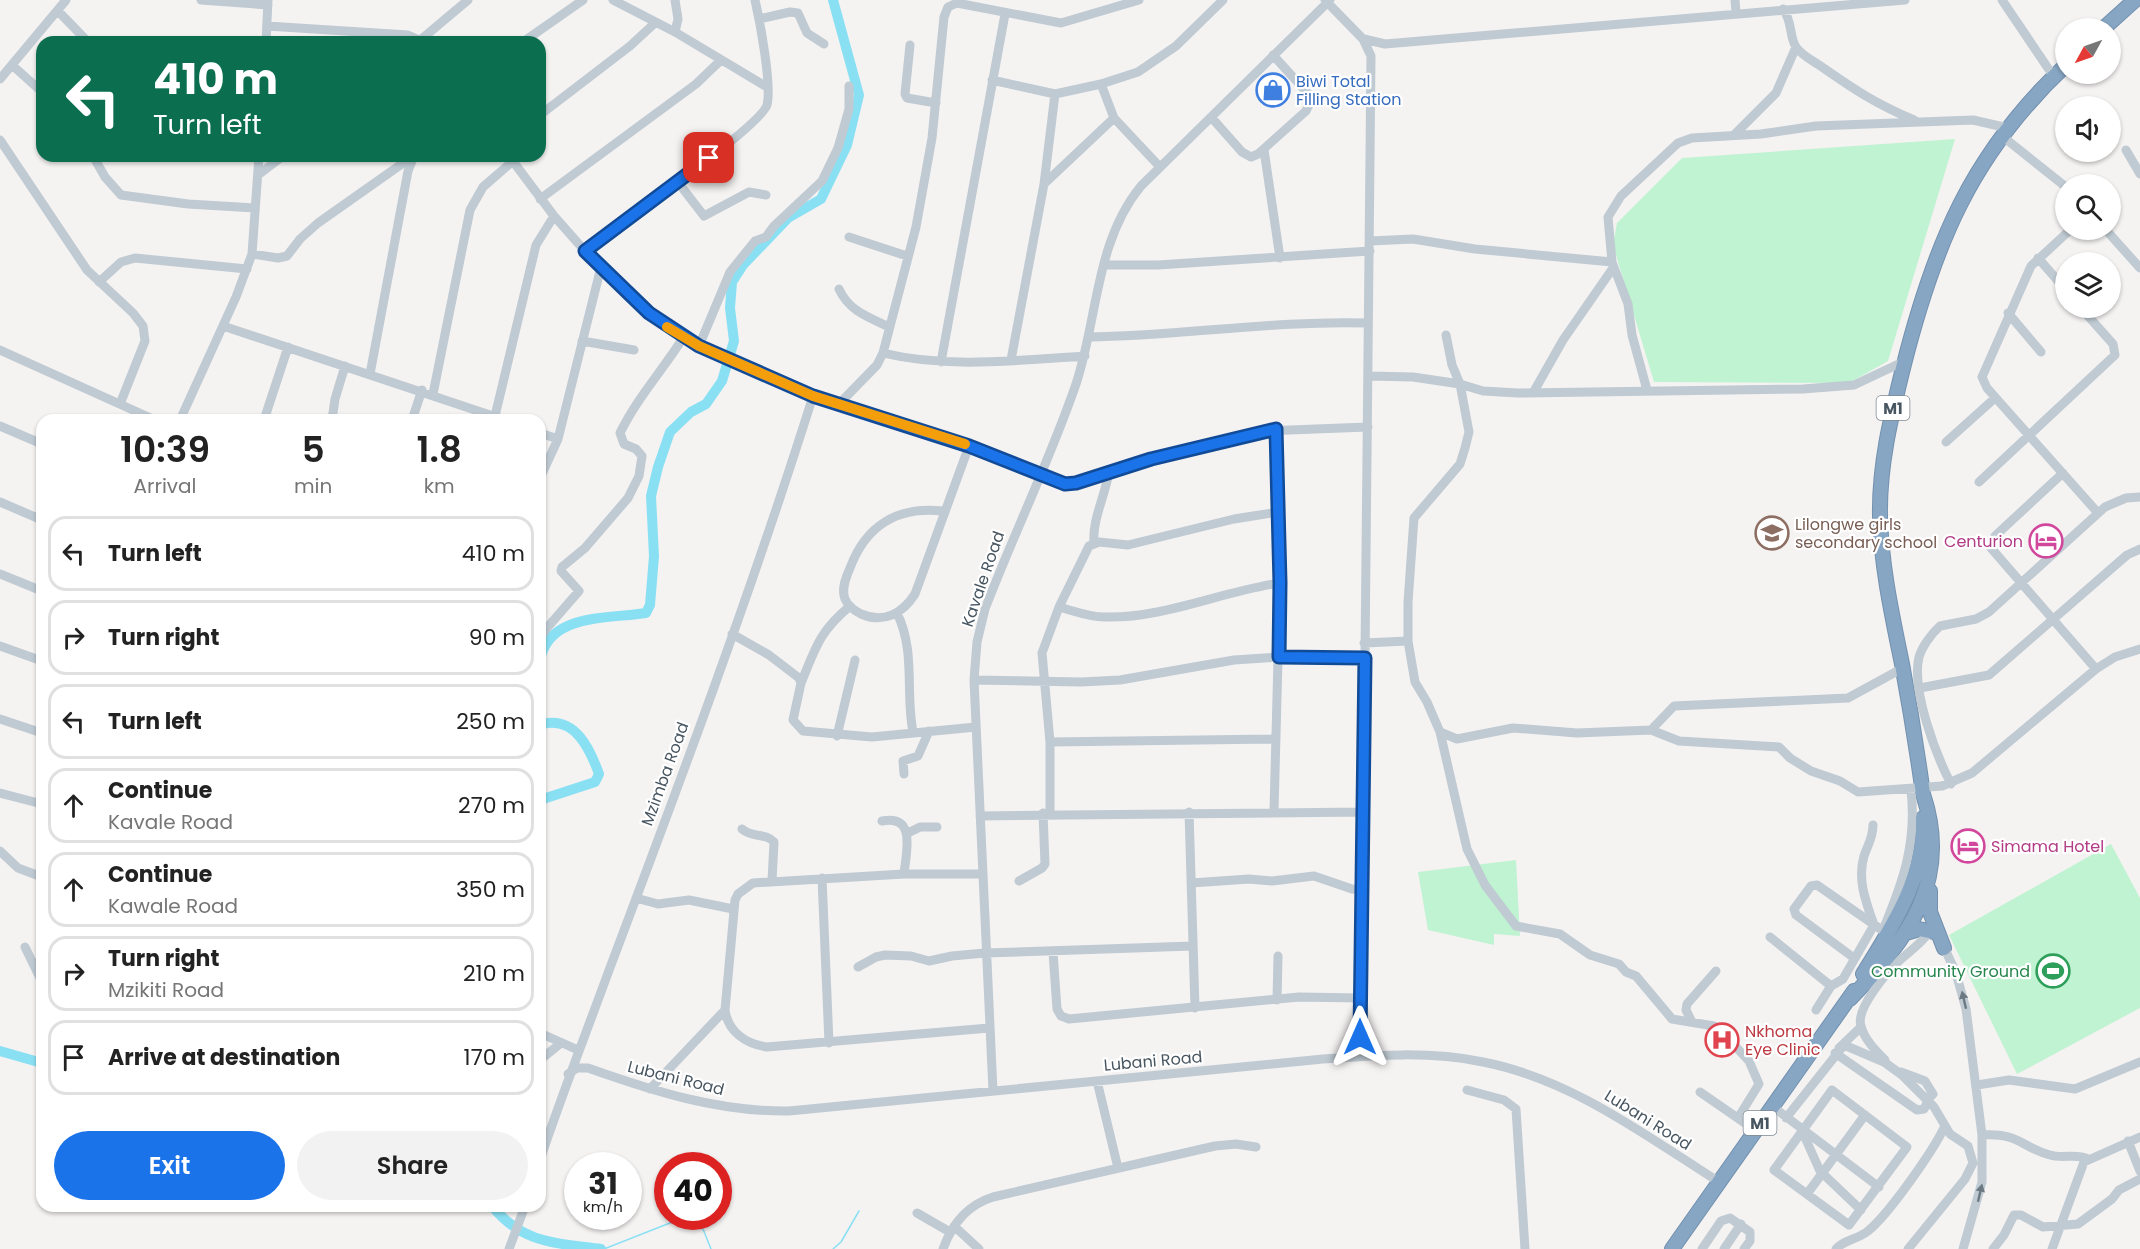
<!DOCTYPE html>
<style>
:root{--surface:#fff;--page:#f2f2f2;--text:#222;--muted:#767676;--line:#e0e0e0;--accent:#1a73e8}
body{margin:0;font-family:Poppins,sans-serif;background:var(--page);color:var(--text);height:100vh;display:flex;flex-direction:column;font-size:22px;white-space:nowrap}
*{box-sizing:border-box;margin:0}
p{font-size:20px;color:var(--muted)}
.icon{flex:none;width:33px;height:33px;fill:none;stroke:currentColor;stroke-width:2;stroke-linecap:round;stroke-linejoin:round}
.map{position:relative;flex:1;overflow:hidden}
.drawer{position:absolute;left:36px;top:414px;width:510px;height:798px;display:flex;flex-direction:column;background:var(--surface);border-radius:18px;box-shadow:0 2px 4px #0004}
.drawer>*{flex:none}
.guide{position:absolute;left:36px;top:36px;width:510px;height:126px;border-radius:18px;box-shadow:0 2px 4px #0004;background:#0b6e4f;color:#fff;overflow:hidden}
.needle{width:39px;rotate:230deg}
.fabs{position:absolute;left:2055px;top:18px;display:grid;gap:12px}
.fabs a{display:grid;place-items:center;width:66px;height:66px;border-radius:50%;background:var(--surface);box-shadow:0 2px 4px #0004;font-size:30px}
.speed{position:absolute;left:564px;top:1152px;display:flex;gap:12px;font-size:30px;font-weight:700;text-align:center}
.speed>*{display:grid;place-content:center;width:78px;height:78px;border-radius:50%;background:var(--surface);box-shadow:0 2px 4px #0004;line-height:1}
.speed small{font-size:15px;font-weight:400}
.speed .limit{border:9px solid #d22;background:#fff;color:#111}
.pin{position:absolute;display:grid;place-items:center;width:51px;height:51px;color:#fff;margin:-26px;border-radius:12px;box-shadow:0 3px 9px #0006}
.me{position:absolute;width:66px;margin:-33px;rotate:0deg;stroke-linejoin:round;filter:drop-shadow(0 0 4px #0008)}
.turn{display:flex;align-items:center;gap:21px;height:126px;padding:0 18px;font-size:27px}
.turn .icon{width:78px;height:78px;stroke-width:2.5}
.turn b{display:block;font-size:42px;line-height:51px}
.eta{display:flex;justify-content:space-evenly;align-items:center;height:102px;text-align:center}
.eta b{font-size:36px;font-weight:600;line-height:42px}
.cta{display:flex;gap:12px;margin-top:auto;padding:12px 18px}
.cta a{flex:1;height:69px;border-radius:36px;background:var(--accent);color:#fff;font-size:24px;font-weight:600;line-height:69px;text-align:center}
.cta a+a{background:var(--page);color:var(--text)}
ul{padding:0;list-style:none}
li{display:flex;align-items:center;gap:18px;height:75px;margin:0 12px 9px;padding:0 6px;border:3px solid var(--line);border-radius:18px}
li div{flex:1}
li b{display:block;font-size:22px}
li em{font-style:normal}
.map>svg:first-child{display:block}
.green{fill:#c0f3d2}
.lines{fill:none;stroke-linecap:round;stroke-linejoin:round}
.stream{stroke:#8ae0f3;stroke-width:1.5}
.river{stroke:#8ae0f3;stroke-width:10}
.highway-casing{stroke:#7291af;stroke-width:16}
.minor{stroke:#bfcad2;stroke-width:9}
.highway{stroke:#87a6c3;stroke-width:14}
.oneway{fill:#6c7983}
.route-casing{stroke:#114b97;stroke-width:15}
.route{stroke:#1a73e8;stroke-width:10}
.slow{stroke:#f59e0b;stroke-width:10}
.labels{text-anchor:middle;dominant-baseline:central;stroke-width:4.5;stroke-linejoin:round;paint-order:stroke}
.shield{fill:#fff;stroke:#7f8990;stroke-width:1.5}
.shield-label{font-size:15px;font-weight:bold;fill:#485661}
.shop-label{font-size:16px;fill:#366cbe;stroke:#fff;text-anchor:start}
.education-label{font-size:16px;fill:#785e54;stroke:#fff;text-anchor:start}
.hotel-label{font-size:16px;fill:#b23c85;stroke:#fff;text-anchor:end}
.street-label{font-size:16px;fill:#485661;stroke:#fff}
.leisure-label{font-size:16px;fill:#27864d;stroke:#fff;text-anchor:end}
.health-label{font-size:16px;fill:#be3a42;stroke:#fff;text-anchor:start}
</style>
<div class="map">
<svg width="2140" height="1249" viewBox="0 0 2140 1249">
<rect width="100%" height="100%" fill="#f5f2f2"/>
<!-- green -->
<path class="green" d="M 1955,139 L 1888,361 L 1849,383 L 1654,382 L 1613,245 L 1617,223 L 1682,158 Z
M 2111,844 L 2140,898 L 2140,1008 L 2017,1074 L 1949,935 Z
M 1516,860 L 1520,936 L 1494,934 L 1494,945 L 1428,930 L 1418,872 Z"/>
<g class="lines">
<!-- stream -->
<path class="stream" d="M 604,1249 L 675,1221 L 703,1229 L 711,1249
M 833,1249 L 841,1242 L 859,1211"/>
<!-- river -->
<path class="river" d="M 540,660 C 549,613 608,619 646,613 L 650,605 L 654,556 L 651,496 L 658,467 L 670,432 L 691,412 L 706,404 L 722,381 L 734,341 L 730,308 L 732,282 L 743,265 L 788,218 L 821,199 L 847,145 L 859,95 L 833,0
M 540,718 L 543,724 C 575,716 590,749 599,774 L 595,782 L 540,800
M 0,1051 L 42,1063
M 492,1206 C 523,1244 556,1243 601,1249"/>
<defs>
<path id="highway" d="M 2104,28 L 2135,0
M 1930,891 L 1930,912 L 1944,948
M 1906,933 L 1919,929 L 1934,932
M 1863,974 C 1892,927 1926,877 1923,818
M 1850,999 C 1908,939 1952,881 1923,794 C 1917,750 1910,707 1902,664 C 1892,615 1881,565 1880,516 C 1879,465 1891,417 1903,368 C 1934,245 1971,154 2066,65
M 1672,1249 L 1854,991"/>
</defs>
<!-- highway casing -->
<use href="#highway" class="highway-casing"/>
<!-- minor -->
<path class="minor" d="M 201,0 L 268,5
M 613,0 L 675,32 L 767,87
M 675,0 L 678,19 L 675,32
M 1325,0 L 1363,39 L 1371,56 L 1361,1056
M 1735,0 L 1736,13
M 2002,0 L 2054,77
M 1783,9 C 1793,22 1789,37 1796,47 C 1802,56 1814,61 1822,67 C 1855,90 1876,104 1914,120
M 58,11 L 88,42
M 759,19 L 790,12 L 798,13 L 807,33 L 824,44
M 267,26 L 408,35 L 424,42
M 1364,39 L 1385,44 L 1905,0
M 266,42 L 268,0
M 418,42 L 468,0
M 523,42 L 583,0
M 910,45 L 905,94 L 907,98 L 936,103
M 12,65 L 42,92
M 0,79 L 66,0
M 992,80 L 1055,94 L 1101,84 L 1138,72 L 1176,46 L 1223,0
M 1101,84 L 1114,118 L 1160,167
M 540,115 L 630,46 L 656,22
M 1211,117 L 1242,152 L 1251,157 L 1258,154 L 1306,111 L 1312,98 L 1273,55
M 1734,135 L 1776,93 L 1796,47
M 2002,136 L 2066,187
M 0,140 L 87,270 L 133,313 L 143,326 L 145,341 L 120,404
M 1264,150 L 1280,258
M 2126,150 L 2140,174
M 93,156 L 105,177 L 121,195 L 188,204 L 255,208
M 509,156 L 554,216 L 585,251 L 649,313 L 683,338 L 813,396 L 969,446 L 1060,482 L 1076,483 L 1151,459 L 1262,431 L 1368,427
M 258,175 L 283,156
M 677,181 L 704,216 L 749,192 L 766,195
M 1044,184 L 1114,118
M 540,199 L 696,84 L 720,61
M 2070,230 L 2031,266 L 1982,377 L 1987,388 L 2098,513
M 2106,230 L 2140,268
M 849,237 L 907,256
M 1370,241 L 1413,239 L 1475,249 L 1612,262
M 585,251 C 612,231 762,125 767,105 C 772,85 760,22 755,0
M 252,254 L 278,258 L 287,256 L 300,239 L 318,223 L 413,156
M 2038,258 L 2066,290
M 1104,265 L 1158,265 L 1370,251
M 99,282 L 121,262 L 135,258 L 247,269
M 839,289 C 849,311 868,317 889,327
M 2008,313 L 2041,352
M 223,326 L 505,420
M 1446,335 L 1452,365 L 1460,384 L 1483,391 L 1518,393 L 1803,389 L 1854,385 L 1905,361
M 1089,337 C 1182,336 1274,320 1368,323
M 582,341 L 634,350
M 699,346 L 730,272 L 755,241 L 766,237 L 774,226 L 822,181 L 838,148 L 849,109 L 849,86
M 0,350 L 155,420
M 883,353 C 949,369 1018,360 1085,356
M 1011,360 L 1044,184 L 1055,94
M 941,362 L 1005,14
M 370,374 L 408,171 L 414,156
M 1368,376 L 1413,377 L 1460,384 L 1469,432 L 1465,448 L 1460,464 L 1414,518 L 1408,602 L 1408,641 L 1415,682 L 1427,702 L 1440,732 L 1467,849 L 1485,885 L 1516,926 L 1560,934 L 1590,955 L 1619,964 L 1626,972 L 1636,976 L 1672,1019 L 1714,1026 L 1721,1031 L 1749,1061 L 1759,1084 L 1738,1118
M 1647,390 L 1632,335 L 1628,304 L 1612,262 L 1608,217 L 1621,196 L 1678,143 L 1692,138 L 1761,134 L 1816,126 L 1973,120 L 2008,128
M 1533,393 L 1563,340 L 1613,268
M 433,394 L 470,210 L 483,187 L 513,161
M 839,404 L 877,365 L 883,353 L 916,227 L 932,138 L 944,17 L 948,7 L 957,3 L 1061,23 L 1139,0
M 495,416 L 536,245 L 554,216
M 180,420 L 236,297 L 252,254 L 259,156
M 264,420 L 288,347
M 332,420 L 335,399 L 345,366
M 412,420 L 422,390
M 0,426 L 42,444
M 540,433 L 558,439
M 1946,442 L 1995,398
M 2063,473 L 1995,536 L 1991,548 L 2096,669
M 540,478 L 558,439 L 601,267
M 1979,482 L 2115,355 L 2113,344 L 2081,308
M 0,502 L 42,520
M 943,511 C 898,506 866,525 850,568 C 846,577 841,589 845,599 C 848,606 855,611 861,614 C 884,624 903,613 915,594 L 969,446
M 1094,543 C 1092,520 1105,496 1109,472
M 0,574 L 42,591
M 1059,607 C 1074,611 1089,617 1104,617 C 1163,619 1222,591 1280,583
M 897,613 C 916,652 905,691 913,732
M 732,634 L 769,655 L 799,678 L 801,683 L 793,720 L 803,731 L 872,737 L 976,727
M 540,639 L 546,629 L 579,591 L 561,571 L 562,567 L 585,548 L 628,498 L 639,476 L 642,456 L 636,449 L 624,444 L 620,433 C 637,398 662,371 683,338
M 1364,643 L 1408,641
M 0,646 L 42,661
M 974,680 L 1081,682 L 1120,680 L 1234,660 L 1279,657 L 1365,658
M 801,683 C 816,647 819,632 850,606
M 1920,688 L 1989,675 L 2127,555 L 2140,549
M 0,719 L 42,733
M 1651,730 L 1674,706 L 1848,698 L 1903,668
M 1440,732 L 1457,739 L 1513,728 L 1577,733 L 1651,730 L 1679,741 L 1779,747 L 1790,758 L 1811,771 L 1840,781 L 1858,792 L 1942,786 L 1972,773 L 2096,669 L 2115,657 L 2140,649
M 837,736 L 855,660
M 1050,742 L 1275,739
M 904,774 L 903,761 L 918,756 L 929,731
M 1951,784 C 1936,755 1911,690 1919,657 C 1922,647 1931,634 1940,626 L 1976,619 L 1989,612 L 2105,507 L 2126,498 L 2140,497
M 0,793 L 42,804
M 1274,811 L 1280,583 L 1276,429
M 1189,812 L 1195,1008
M 1050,813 L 1050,742 L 1042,653 L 1059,607 L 1089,546 L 1099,542 L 1128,545 L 1234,519 L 1278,512
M 980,816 L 1362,812
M 882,821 C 917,814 906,853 904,874
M 742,829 C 754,839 765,832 774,842 L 772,881
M 908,833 L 920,827 L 937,827
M 0,851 L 18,868 L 42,877
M 983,874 L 904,874 L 753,883 L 738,894 L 735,900 L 725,1010 C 728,1032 746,1044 767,1047 L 989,1028
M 822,878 L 829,1043
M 1019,881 L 1042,868 L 1045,864 L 1043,813
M 1191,883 L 1249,879 L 1272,881 L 1314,876 L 1352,889 L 1361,890
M 636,898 L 658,904 L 689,900 L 733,909
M 1883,930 C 1903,882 1917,843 1911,790
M 1770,937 L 1831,986
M 1943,945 L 1956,973 L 1966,1009 L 1982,1135 L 1982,1182 L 1963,1249
M 25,947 L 42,982
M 1053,952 L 1057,1009 L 1061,1016 L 1069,1019 L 1299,997 L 1360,998
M 1854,958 L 1796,915 L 1794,909 L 1811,886 L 1817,885 L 1889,935
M 858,967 L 876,957 L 885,955 L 911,956 L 929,961 L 952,956 L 985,953 L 1193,946
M 1277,1000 L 1278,956
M 1816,1010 L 1831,986 L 1843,979 L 1874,925 C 1866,902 1857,880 1864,856 C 1868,844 1873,838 1873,825
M 1692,1022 L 1686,1010 L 1687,1004 L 1716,971
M 540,1033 L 578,1050
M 1839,1048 L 1861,1027
M 1835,1053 L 1917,1110 L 1924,1109 L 1928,1101
M 540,1060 L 561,1043
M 1885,1060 C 1876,1051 1864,1039 1861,1026 C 1855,1009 1888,971 1900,960 C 1911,950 1922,943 1930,931
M 1901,1072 L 1925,1081 L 1933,1094 L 1930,1097 L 1924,1097
M 568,1074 L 577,1068 L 588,1068 C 653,1091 718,1112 789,1111 L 1323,1059 C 1376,1055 1431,1051 1483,1062 C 1571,1079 1645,1135 1719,1182
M 1097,1081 L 1118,1168
M 1977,1085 L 2009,1080 L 2075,1089 L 2140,1062
M 650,1089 L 725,1010
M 1467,1090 L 1504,1100 L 1516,1109 L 1525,1249
M 1832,1090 L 1907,1147 L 1849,1225 L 1774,1170 Z
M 993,1091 L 974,680 L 977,642 L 985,609 C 1014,533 1050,460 1076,384 C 1098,318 1095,242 1141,186 L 1330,0
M 1700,1092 L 1755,1130
M 1772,1106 L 1879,1187
M 1786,1118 L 1844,1045 L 1884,1062 L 1902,1075 L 1934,1107 L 1950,1134 L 1968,1146 L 1973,1163 L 1965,1179 L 1908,1249
M 1803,1133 L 1820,1171 L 1861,1210
M 1982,1135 C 2021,1133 2020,1147 2050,1155 C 2063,1159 2076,1153 2088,1159
M 2128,1141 L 2140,1171
M 540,1160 C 561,1097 585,1036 608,973 C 680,782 752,590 813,396
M 1807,1194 L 1865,1115
M 917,1213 L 950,1232
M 954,1226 L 979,1249
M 509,1249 L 525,1206
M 943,1249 C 952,1224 967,1205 993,1197 L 1215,1146 L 1236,1144 L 1256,1147
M 1702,1249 L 1721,1221 L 1730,1218 L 1750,1232 L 1750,1241 L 1744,1249
M 1724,1249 L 1741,1224
M 1836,1249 C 1843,1240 1859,1239 1868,1231 C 1889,1214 1933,1151 1945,1126
M 1993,1249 L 2004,1235 L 2014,1215 L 2021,1215 L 2043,1227 L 2078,1224 L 2112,1199 L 2119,1190 L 2140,1179
M 2052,1249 L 2084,1162 L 2140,1137"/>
<!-- highway -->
<use href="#highway" class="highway"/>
</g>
<!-- one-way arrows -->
<defs><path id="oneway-solid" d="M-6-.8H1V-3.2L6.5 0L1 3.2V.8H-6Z" transform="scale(1.5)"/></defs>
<g class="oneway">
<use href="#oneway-solid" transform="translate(1964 1000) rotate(-103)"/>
<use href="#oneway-solid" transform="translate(1980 1193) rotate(-77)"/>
</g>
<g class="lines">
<defs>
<path id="route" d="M 709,158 L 585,251 L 649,313 L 699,346 L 813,396 L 969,446 L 1065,484 L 1076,483 L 1151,459 L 1276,429 L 1280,583 L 1279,657 L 1365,658 L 1360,1037"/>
</defs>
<!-- route casing -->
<use href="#route" class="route-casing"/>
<!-- route -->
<use href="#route" class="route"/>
<!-- slow -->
<path class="slow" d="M 667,327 L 699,346 L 813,396 L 965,444"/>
</g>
<!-- icons -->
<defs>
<symbol id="shop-ring" viewBox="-11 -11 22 22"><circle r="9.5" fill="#fff" stroke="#3f7fe0" stroke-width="1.5"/><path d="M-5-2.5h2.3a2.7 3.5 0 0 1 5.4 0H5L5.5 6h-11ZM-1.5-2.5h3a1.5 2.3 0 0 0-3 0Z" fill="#3f7fe0"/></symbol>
<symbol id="school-ring" viewBox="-11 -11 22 22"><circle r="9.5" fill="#fff" stroke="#8d6e63" stroke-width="1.5"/><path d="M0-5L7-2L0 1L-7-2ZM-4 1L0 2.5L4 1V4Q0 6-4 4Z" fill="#8d6e63"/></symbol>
<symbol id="hotel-ring" viewBox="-11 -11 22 22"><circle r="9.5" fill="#fff" stroke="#d1479c" stroke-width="1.5"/><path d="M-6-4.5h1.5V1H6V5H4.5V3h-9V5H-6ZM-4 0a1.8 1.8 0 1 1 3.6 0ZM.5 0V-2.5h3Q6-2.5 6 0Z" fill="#d1479c"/></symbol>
<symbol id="stadium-ring" viewBox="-11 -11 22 22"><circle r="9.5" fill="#fff" stroke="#2e9e5b" stroke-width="1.5"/><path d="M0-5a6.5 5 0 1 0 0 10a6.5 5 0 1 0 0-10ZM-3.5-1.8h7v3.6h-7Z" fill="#2e9e5b"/></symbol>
<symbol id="hospital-ring" viewBox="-11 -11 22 22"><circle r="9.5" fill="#fff" stroke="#e0444e" stroke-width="1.5"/><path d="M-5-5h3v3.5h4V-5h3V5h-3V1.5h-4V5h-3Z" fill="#e0444e"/></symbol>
</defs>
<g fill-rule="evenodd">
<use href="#shop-ring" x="1254" y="71" width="38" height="38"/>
<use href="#school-ring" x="1753" y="514" width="38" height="38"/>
<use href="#hotel-ring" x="2027" y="522" width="38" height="38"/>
<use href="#hotel-ring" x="1949" y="827" width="38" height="38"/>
<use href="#stadium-ring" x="2034" y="952" width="38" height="38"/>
<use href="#hospital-ring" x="1703" y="1021" width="38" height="38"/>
</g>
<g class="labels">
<!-- shield labels -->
<g class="shield">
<rect x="1876.5" y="396" width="33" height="24" rx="4.5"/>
<rect x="1743.5" y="1111" width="33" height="24" rx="4.5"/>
</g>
<g class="shield-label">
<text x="1893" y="408">M1</text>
<text x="1760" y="1123">M1</text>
</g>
<!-- shop labels -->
<g class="shop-label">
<text x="1296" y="81">Biwi Total<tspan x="1296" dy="18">Filling Station</tspan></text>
</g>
<!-- education labels -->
<g class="education-label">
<text x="1795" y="524">Lilongwe girls<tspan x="1795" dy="18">secondary school</tspan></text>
</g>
<!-- hotel labels -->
<g class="hotel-label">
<text x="2023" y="541">Centurion</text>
<text x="1991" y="846" text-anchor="start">Simama Hotel</text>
</g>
<!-- street labels -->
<g class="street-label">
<text transform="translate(983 579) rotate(-71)">Kavale Road</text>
<text transform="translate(665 774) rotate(-70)">Mzimba Road</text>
<text transform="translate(1153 1061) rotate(-5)">Lubani Road</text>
<text transform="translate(676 1078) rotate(14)">Lubani Road</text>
<text transform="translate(1648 1120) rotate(32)">Lubani Road</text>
</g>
<!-- leisure labels -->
<g class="leisure-label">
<text x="2030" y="971">Community Ground</text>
</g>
<!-- health labels -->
<g class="health-label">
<text x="1745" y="1031">Nkhoma<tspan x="1745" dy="18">Eye Clinic</tspan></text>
</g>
</g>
</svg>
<div class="fabs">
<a><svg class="needle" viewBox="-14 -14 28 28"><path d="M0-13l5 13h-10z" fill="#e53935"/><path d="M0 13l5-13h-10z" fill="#767676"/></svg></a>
<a><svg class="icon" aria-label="sound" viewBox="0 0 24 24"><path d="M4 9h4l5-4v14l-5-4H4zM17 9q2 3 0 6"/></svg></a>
<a><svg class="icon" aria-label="search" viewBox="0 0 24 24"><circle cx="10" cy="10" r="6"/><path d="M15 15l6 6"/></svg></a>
<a><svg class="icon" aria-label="layers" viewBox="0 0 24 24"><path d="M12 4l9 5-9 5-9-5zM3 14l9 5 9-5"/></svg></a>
</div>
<div class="speed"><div>31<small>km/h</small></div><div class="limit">40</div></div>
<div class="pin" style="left:709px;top:158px;background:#d93025"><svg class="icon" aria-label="arrive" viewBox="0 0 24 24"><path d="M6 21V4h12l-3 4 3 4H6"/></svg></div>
<svg class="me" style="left:1360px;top:1037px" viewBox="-20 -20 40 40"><path d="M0-17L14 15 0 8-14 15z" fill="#1a73e8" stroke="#fff" stroke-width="4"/></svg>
<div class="guide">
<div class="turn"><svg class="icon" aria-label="left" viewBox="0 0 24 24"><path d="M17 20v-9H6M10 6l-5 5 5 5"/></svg><div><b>410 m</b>Turn left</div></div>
</div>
<section class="drawer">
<div class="eta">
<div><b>10:39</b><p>Arrival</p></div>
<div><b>5</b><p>min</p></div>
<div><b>1.8</b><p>km</p></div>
</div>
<ul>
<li><svg class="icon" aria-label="left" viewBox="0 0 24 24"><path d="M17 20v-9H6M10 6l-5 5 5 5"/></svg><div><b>Turn left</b></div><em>410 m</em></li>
<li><svg class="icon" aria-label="right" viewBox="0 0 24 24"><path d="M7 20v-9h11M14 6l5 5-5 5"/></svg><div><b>Turn right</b></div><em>90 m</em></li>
<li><svg class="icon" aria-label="left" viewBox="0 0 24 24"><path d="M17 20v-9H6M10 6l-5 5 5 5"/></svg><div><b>Turn left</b></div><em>250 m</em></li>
<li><svg class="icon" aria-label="ahead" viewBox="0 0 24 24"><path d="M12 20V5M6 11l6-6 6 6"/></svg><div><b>Continue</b><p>Kavale Road</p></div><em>270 m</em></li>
<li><svg class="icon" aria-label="ahead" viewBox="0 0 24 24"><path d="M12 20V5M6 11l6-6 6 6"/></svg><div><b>Continue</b><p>Kawale Road</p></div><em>350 m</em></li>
<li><svg class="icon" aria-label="right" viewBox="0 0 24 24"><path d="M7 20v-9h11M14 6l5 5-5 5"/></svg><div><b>Turn right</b><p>Mzikiti Road</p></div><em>210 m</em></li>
<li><svg class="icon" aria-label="arrive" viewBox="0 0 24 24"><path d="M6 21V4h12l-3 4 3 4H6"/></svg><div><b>Arrive at destination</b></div><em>170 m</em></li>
</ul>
<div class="cta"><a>Exit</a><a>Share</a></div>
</section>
</div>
